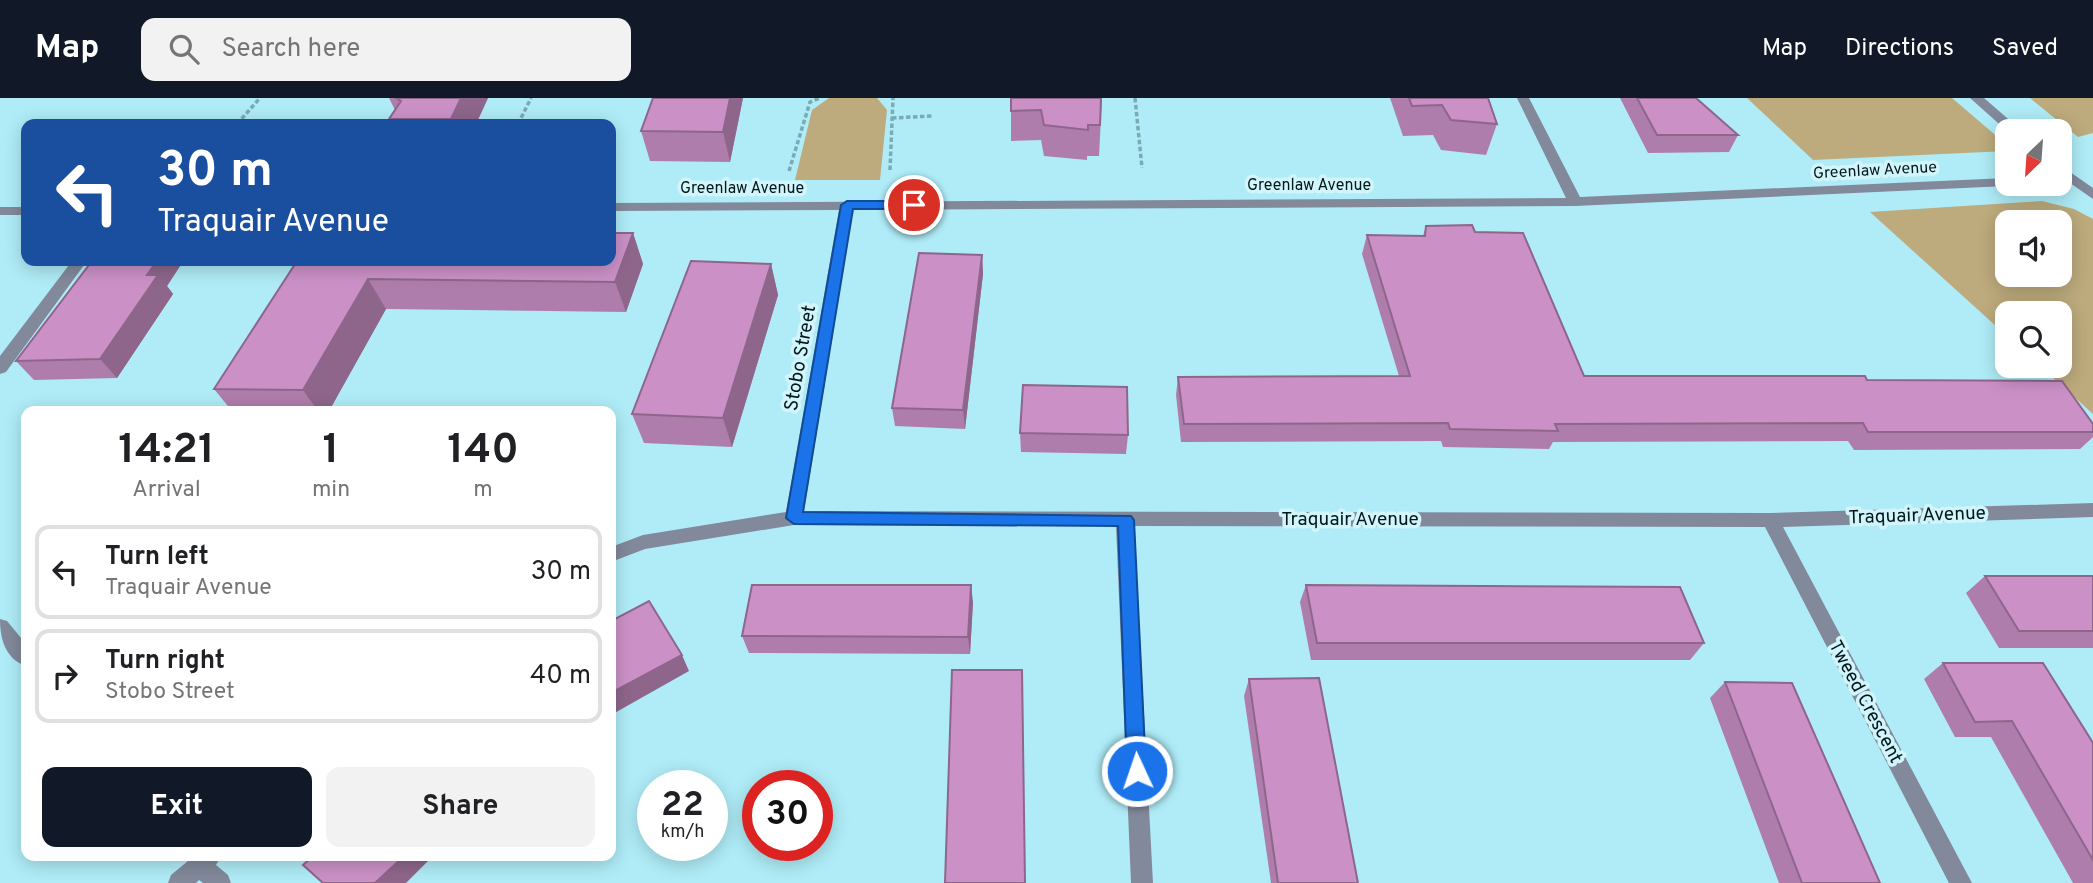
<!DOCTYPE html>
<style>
:root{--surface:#fff;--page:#f2f2f2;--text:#202124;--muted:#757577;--line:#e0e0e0;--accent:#111827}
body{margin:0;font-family:Overpass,sans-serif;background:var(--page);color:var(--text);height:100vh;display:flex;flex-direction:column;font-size:26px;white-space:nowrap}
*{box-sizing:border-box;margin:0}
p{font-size:23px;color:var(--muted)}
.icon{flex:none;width:38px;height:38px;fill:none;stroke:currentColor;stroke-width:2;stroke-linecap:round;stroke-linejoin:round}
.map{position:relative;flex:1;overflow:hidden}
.side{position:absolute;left:21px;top:308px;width:595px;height:455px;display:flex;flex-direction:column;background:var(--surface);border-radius:14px;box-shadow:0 4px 18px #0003}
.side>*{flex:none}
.banner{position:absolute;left:21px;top:21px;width:595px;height:147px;border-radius:14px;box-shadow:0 4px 18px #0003;background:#1a4fa0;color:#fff;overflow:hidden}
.needle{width:46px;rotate:205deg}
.controls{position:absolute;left:1995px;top:21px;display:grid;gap:14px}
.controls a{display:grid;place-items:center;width:77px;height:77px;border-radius:14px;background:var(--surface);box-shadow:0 4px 18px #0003;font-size:35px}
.speed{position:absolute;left:637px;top:672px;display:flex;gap:14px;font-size:35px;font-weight:700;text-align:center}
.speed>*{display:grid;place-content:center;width:91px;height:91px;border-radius:50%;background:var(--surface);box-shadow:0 4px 18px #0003;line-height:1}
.speed small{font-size:18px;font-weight:400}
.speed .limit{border:10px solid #d22;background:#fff;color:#111}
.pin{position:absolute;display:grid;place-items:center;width:60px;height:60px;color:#fff;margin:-30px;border:4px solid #fff;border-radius:50%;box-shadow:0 2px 7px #0007}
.me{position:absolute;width:77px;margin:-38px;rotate:357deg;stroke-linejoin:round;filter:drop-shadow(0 0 5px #0008)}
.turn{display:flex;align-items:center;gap:24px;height:147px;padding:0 21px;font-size:32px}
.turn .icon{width:91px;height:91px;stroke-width:2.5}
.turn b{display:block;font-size:49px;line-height:60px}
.eta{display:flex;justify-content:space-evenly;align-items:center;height:119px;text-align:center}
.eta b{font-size:42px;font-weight:700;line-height:49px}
.primary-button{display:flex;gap:14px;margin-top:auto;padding:14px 21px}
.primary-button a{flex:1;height:80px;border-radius:14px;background:var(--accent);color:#fff;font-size:28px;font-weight:700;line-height:80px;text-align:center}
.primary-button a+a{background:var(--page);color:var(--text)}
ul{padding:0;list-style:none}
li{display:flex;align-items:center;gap:21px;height:94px;margin:0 14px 10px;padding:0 7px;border:4px solid var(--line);border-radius:14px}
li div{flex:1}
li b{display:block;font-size:26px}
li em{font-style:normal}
header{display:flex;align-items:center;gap:42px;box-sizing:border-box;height:98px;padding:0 35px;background:var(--accent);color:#fff}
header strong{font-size:33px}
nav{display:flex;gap:38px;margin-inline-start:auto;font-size:24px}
.search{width:490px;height:63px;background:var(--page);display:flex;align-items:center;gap:18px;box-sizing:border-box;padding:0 24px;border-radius:14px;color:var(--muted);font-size:26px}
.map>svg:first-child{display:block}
.green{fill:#bdab7d;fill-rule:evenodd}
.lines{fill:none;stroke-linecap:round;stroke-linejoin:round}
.path{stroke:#7aabb4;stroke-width:3.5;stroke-dasharray:4.5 2.5;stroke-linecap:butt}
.minor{fill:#82899b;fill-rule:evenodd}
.wall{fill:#af7dab}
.shaded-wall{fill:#8e668b}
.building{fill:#cb91c7;stroke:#8e668b;stroke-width:2}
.route{fill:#1a73e8;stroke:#114b97;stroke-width:2}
.labels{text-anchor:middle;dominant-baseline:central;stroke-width:7;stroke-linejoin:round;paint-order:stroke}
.far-street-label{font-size:16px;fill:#00171b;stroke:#d1f5fb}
.street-label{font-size:19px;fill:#00171b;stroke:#d1f5fb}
</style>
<header>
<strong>Map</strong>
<div class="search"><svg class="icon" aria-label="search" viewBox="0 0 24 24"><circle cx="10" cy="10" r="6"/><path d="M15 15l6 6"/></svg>Search here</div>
<nav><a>Map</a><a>Directions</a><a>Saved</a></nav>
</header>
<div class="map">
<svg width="2093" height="785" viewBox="0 0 2093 785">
<rect width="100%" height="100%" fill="#afecf7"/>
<!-- green -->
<path class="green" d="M 829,0 L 877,0 L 887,12 L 880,82 L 795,82 L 812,12 Z
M 1747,0 L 1952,0 L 2007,47 L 2007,53 L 1813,62 Z
M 2030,0 L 2093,0 L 2093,35 L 2078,39 Z
M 2042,103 L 2074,111 L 2093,121 L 2093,316 L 2040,268 L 2060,268 L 2060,215 L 2007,215 L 2007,238 L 1870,114 ZM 2007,124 L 2060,124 L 2060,177 L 2007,177 Z"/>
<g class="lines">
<!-- path -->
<path class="path" d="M 1135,0 L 1142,70
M 892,20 L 932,18
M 2051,24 L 2069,38
M 237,26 L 260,0
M 518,26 L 531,0
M 890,72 L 893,0
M 789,73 L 810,4 L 820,0"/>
<!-- minor -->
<path class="minor" d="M 1517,0 L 1529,0 L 1580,99 L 2007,80 L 2007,86 L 2013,86 L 2007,88 L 1575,108 L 853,112 L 804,413 L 1770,415 L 2093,405 L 2093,419 L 1783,429 L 1972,785 L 1949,785 L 1765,429 L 1134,428 L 1153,785 L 1131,785 L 1116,428 L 794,427 L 645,451 L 611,464 L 611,449 L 643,437 L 786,414 L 839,112 L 611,113 L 611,105 L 1566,100 Z
M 1970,0 L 1984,0 L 2022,33 L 2007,33 Z
M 2060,67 L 2093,90 L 2093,101 L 2060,78 Z
M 0,109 L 26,109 L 26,117 L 0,117 Z
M 72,163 L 87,163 L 6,274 L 0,276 L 0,258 Z
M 0,521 L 7,523 L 26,546 L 26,568 C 5,561 0,540 0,521 Z
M 194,758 L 221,758 L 216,767 L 228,777 L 231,785 L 203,785 L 199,782 L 196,785 L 168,785 L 171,777 Z"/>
</g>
<!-- wall -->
<path class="wall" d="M 389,0 L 488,0 L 476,26 L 392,26 L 389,21 L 395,12 Z
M 743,0 L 730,64 L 650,63 L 641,33 Z
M 1011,0 L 1102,0 L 1099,58 L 1087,58 L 1087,62 L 1044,58 L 1041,42 L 1011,43 Z
M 1390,0 L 1488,0 L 1497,26 L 1486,57 L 1441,52 L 1433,37 L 1403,38 Z
M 1620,0 L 1696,0 L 1738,37 L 1729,54 L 1648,55 Z
M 1426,128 L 1475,134 L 1584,278 L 1867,282 L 2093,326 L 2093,339 L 2080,351 L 1854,352 L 1848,343 L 1553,344 L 1549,351 L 1443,349 L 1441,343 L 1181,344 L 1176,297 L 1178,279 L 1399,278 L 1362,156 L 1367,137 L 1423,138 Z
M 633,135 L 643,166 L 626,214 L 386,211 L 329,313 L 232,313 L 214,291 L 297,163 Z
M 982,157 L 983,176 L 965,331 L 895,328 L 892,310 Z
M 92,163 L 181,163 L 182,165 L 167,188 L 173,196 L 117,280 L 34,282 L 16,263 Z
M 771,166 L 778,197 L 732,349 L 644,345 L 632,316 Z
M 1020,335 L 1128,337 L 1126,356 L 1021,354 Z
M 1985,478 L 2093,478 L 2093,550 L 1999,550 L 1966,495 Z
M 1306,487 L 1704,545 L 1690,562 L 1311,562 L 1300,504 Z
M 973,504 L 970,556 L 749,555 L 742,538 Z
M 1943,565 L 2093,645 L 2093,785 L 2073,785 L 1991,639 L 1955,639 L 1924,581 Z
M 1249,581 L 1358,785 L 1271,785 L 1244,598 Z
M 1725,584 L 1880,785 L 1779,785 L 1710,600 Z"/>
<!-- shaded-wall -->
<path class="shaded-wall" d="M 461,0 L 488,0 L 476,26 L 453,26 L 451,21 Z
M 730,0 L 743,0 L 730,64 L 723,34 Z
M 633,135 L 643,166 L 626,214 L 615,184 Z
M 982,157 L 983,176 L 965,331 L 963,312 Z
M 157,163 L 181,163 L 182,165 L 167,188 L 173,196 L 117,280 L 100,261 L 147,177 Z
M 771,166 L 778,197 L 732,349 L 723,320 Z
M 368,181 L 386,211 L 329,313 L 318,313 L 303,292 Z
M 971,487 L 973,504 L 970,556 L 968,539 Z
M 682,557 L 689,573 L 611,617 L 611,595 Z
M 404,758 L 433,758 L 406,785 L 375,785 Z"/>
<!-- building -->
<path class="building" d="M 396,0 L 461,0 L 451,21 L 389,21 L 401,3 Z
M 653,0 L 730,0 L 723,34 L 641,33 Z
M 1011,0 L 1101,0 L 1100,27 L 1088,27 L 1088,32 L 1044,27 L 1041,12 L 1011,13 Z
M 1409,0 L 1488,0 L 1497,26 L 1451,22 L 1442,7 L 1412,8 Z
M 1637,0 L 1696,0 L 1738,37 L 1657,37 Z
M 1472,127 L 1475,134 L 1523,135 L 1584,278 L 1865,278 L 1867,282 L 2062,283 L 2093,326 L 2093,334 L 1868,334 L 1863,325 L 1555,326 L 1558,333 L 1450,331 L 1448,325 L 1184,326 L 1178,279 L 1410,278 L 1367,137 L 1425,138 L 1426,128 Z
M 611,135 L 633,135 L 615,184 L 368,181 L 303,292 L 214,291 L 297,163 L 611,163 Z
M 919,155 L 982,157 L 963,312 L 892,310 Z
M 92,163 L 157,163 L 147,177 L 158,177 L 100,261 L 16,263 Z
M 691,163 L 771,166 L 723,320 L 632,316 Z
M 1023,287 L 1127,289 L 1128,337 L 1020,335 Z
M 1985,478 L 2093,478 L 2093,533 L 2019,533 Z
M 752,487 L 971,487 L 968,539 L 742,538 Z
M 1306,487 L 1680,489 L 1704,545 L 1317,545 Z
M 649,503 L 682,557 L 611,595 L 611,523 Z
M 1943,565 L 2043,565 L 2093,645 L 2093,762 L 2012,623 L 1975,624 Z
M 952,572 L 1022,572 L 1025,785 L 945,785 Z
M 1319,580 L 1358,785 L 1278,785 L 1249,581 Z
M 1725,584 L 1792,585 L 1880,785 L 1802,785 Z
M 313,758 L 404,758 L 375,785 L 323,785 L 303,767 Z"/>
<!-- route -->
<path class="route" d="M 847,103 L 914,103 L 921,107 L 914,111 L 853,111 L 803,414 L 1131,418 L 1134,422 L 1146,673 L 1144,680 L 1137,682 L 1130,680 L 1127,673 L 1118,428 L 794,426 L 786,420 L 841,107 Z"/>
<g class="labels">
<!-- far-street labels -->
<g class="far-street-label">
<text transform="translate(1875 73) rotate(-3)">Greenlaw Avenue</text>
<text x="1309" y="88">Greenlaw Avenue</text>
<text x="742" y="91">Greenlaw Avenue</text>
</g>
<!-- street labels -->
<g class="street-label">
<text transform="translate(801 260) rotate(-80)">Stobo Street</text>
<text transform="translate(1917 418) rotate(-2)">Traquair Avenue</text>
<text x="1350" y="422">Traquair Avenue</text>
<text transform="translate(1865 604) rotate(62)">Tweed Crescent</text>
</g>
</g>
</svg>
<div class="controls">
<a><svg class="needle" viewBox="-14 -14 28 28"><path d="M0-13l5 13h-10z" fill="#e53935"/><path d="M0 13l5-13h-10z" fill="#757577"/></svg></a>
<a><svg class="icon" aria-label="sound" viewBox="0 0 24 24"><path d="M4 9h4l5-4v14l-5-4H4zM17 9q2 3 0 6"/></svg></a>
<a><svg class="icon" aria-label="search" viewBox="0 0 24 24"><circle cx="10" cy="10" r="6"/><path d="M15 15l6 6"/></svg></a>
</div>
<div class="speed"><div>22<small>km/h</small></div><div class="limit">30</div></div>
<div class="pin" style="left:914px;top:107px;background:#d93025"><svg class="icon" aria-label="arrive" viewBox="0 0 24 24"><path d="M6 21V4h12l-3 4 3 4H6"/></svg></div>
<svg class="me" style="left:1137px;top:673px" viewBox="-20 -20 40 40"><circle r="17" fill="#1a73e8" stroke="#fff" stroke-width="3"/><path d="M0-11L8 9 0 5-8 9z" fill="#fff"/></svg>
<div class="banner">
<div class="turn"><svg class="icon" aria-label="left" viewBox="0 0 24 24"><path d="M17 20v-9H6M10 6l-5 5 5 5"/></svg><div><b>30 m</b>Traquair Avenue</div></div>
</div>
<section class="side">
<div class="eta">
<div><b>14:21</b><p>Arrival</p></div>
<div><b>1</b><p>min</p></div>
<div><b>140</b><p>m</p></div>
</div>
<ul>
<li><svg class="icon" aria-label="left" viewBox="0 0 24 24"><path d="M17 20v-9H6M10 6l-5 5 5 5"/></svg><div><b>Turn left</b><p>Traquair Avenue</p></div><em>30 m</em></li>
<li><svg class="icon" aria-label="right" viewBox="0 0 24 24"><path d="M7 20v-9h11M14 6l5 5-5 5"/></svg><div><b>Turn right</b><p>Stobo Street</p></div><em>40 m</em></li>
</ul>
<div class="primary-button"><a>Exit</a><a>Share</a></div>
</section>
</div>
